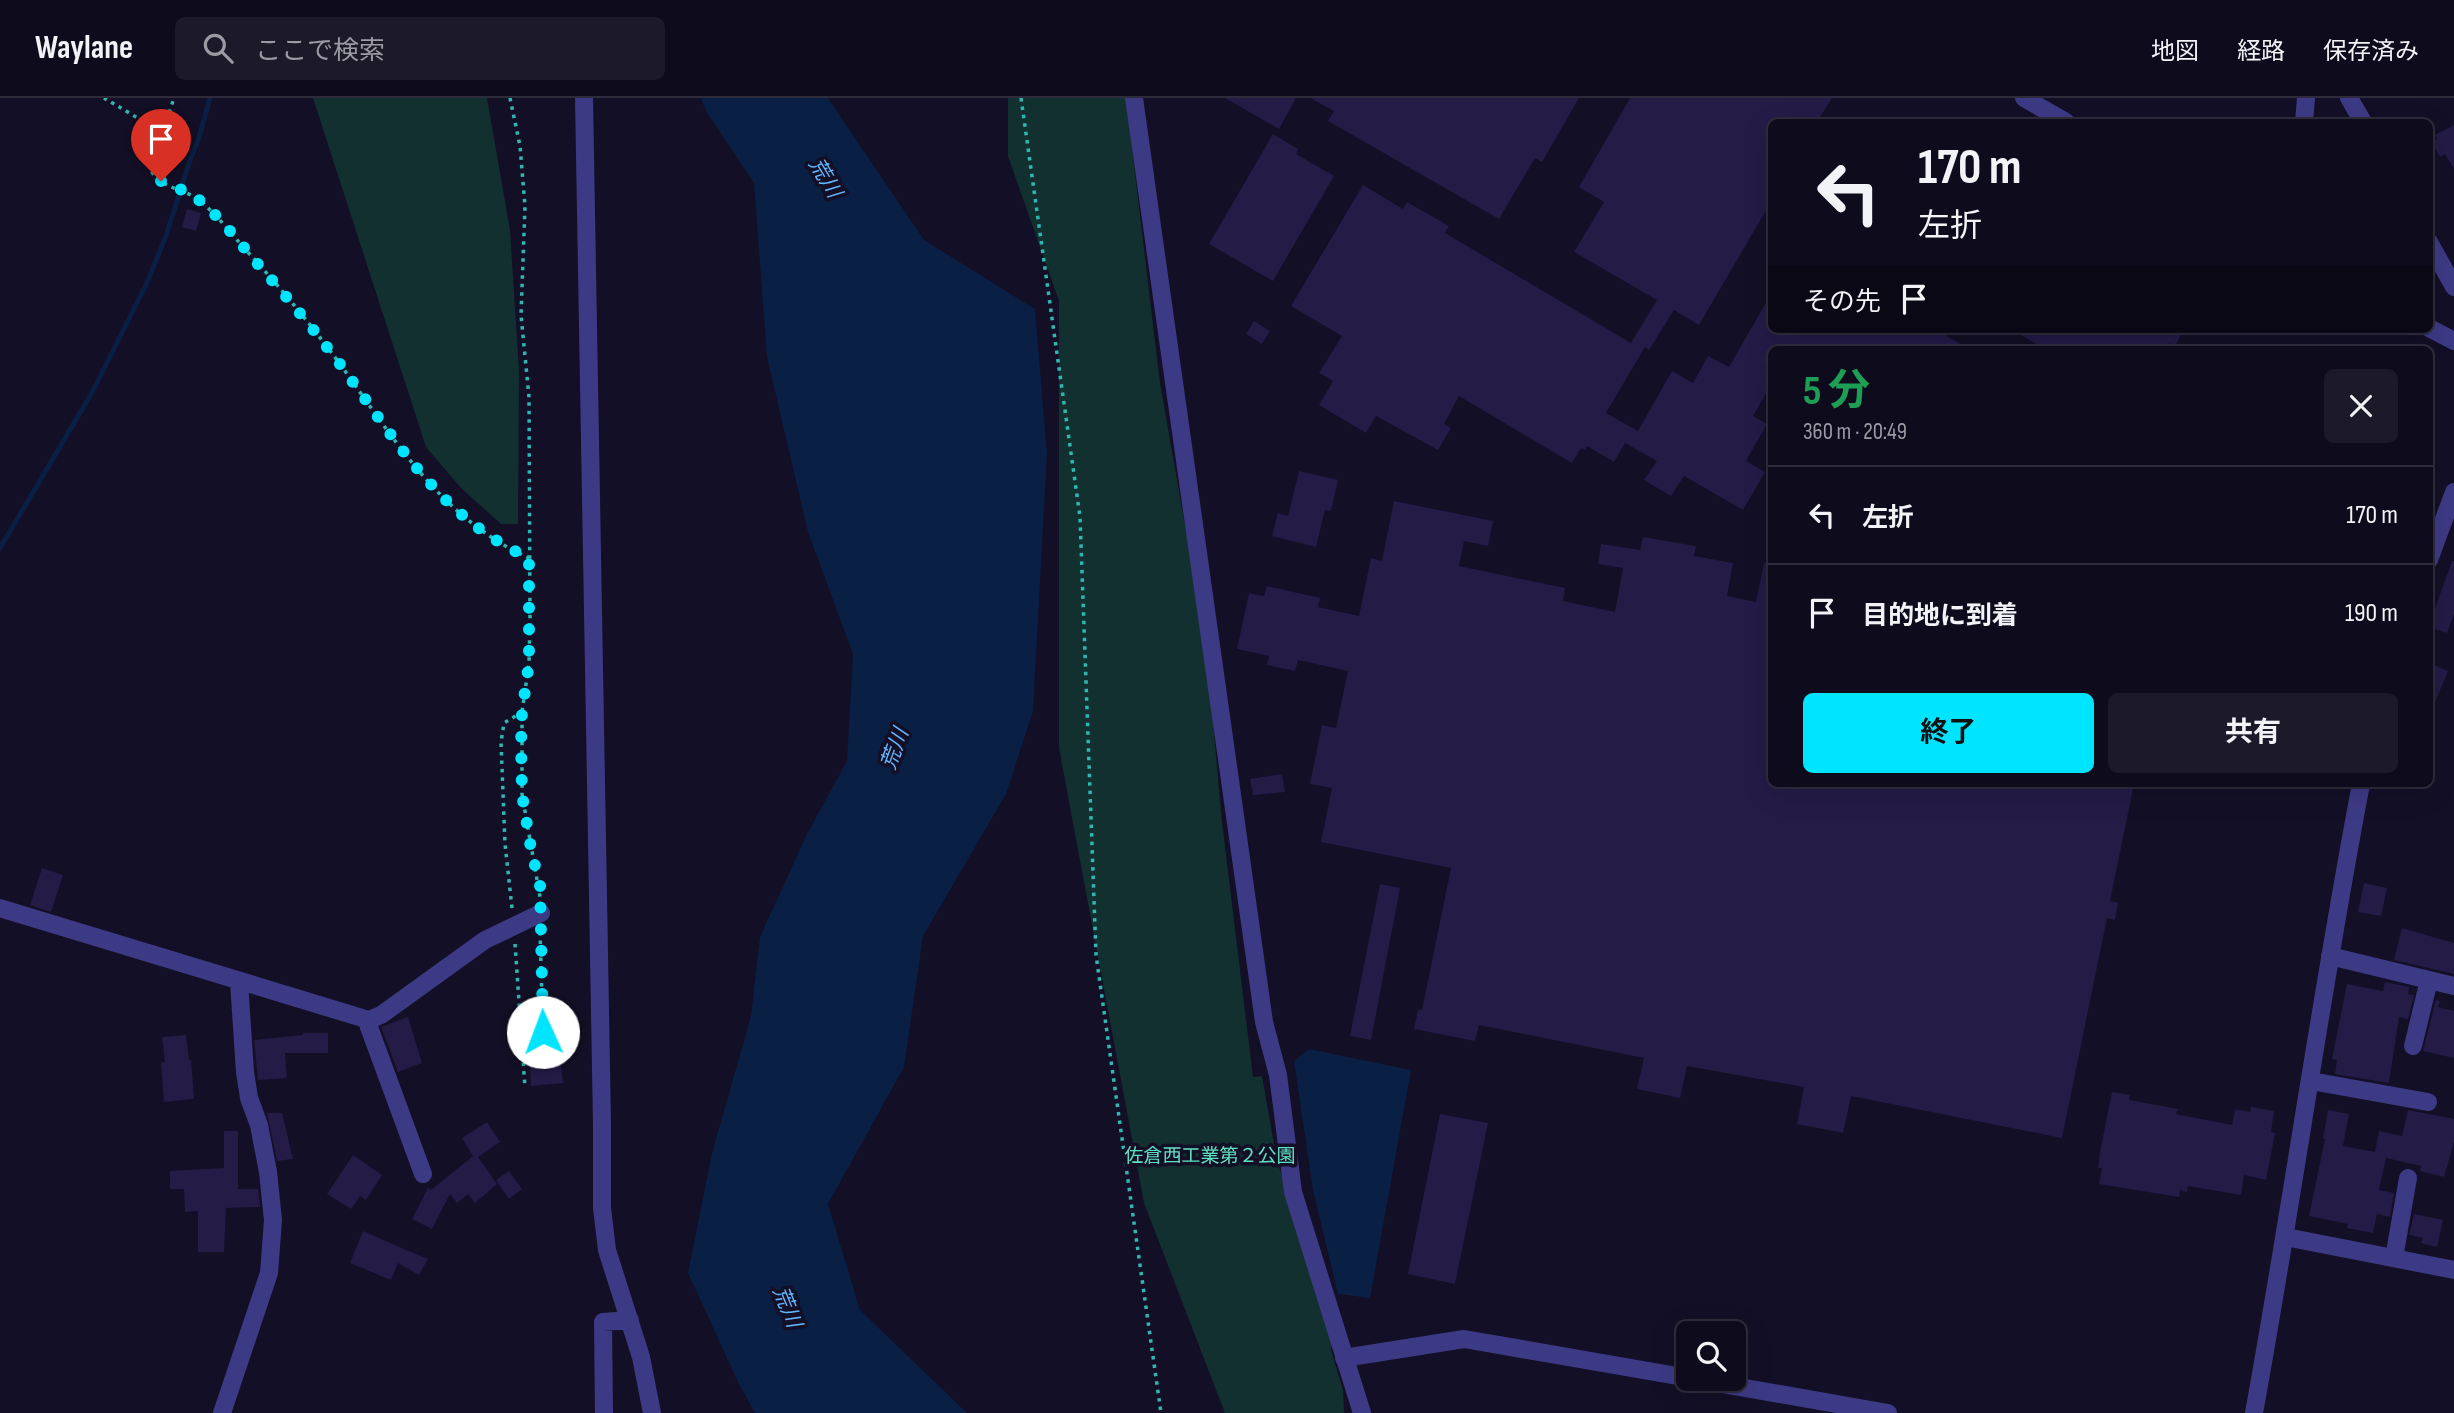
<!DOCTYPE html>
<html lang="ja">
<meta charset="utf-8">
<style>
:root{--surface:#0e0b1c;--page:#1c1929;--text:#f1f3f6;--muted:#9b9ba3;--line:#2e2b3b;--accent:#00e5ff}
body{margin:0;font-family:"Sofia Sans Condensed","Noto Sans JP",sans-serif;background:var(--page);color:var(--text);height:100vh;display:flex;flex-direction:column;font-size:26px;white-space:nowrap}
*{box-sizing:border-box;margin:0}
p{font-size:23px;color:var(--muted)}
.icon{flex:none;width:38px;height:38px;fill:none;stroke:currentColor;stroke-width:2;stroke-linecap:round;stroke-linejoin:round}
.map{position:relative;flex:1;overflow:hidden}
.sheet{position:absolute;left:1768px;top:248px;width:665px;height:441px;display:flex;flex-direction:column;background:var(--surface);border-radius:10px;box-shadow:0 7px 28px #0002,0 0 0 2px var(--line)}
.sheet>*{flex:none}
.guide{position:absolute;left:1768px;top:21px;width:665px;height:214px;border-radius:10px;box-shadow:0 7px 28px #0002,0 0 0 2px var(--line);background:#0e0b1c;color:var(--text);overflow:hidden}
.tools{position:absolute;left:1676px;top:1223px;display:grid;gap:14px}
.tools a{display:grid;place-items:center;width:70px;height:70px;border-radius:10px;background:var(--surface);box-shadow:0 7px 28px #0002,0 0 0 2px var(--line);font-size:35px}
.pin{position:absolute;display:grid;place-items:center;width:60px;height:60px;color:#fff;margin:-72px -30px;border-radius:50% 50% 50% 0;rotate:-45deg;box-shadow:0 0 7px #0007}
.pin .icon{rotate:45deg}
.me{position:absolute;width:77px;margin:-38px;rotate:358deg;stroke-linejoin:round;filter:drop-shadow(0 0 5px #0008)}
.turn{display:flex;align-items:center;gap:24px;height:147px;padding:0 35px;font-size:32px}
.turn .icon{width:91px;height:91px;stroke-width:2.5}
.turn b{display:block;font-size:49px;line-height:60px}
.then{display:flex;align-items:center;height:66px;padding:0 35px;background:#0003;gap:14px;font-size:26px}
.round{display:grid;place-items:center;flex:none;width:74px;height:74px;border-radius:10px;background:var(--page)}
.headline{display:flex;align-items:center;justify-content:space-between;height:119px;padding:0 35px}
h1{font-size:42px;font-weight:700;line-height:52px;color:#1e9e55}
.primary-button{display:flex;gap:14px;margin-top:auto;padding:14px 35px}
.primary-button a{flex:1;height:80px;border-radius:10px;background:var(--accent);color:#111;font-size:28px;font-weight:700;line-height:80px;text-align:center}
.primary-button a+a{background:var(--page);color:var(--text)}
ul{padding:0;list-style:none}
li{display:flex;align-items:center;gap:21px;height:98px;padding:0 35px;border-top:2px solid var(--line)}
li div{flex:1}
li b{display:block;font-size:26px}
li em{font-style:normal}
header{display:flex;align-items:center;gap:42px;box-sizing:border-box;height:98px;padding:0 35px;background:var(--surface);border-bottom:2px solid var(--line)}
header strong{font-size:33px}
nav{display:flex;gap:38px;margin-inline-start:auto;font-size:24px}
.search{width:490px;height:63px;background:var(--page);display:flex;align-items:center;gap:18px;box-sizing:border-box;padding:0 24px;border-radius:10px;color:var(--muted);font-size:26px}
.map>svg:first-child{display:block}
.green{fill:#12302f}
.water{fill:#0a1f44}
.lines{fill:none;stroke-linecap:round;stroke-linejoin:round}
.stream{stroke:#0a1f44;stroke-width:5}
.building{fill:#241b47}
.path{stroke:#2fb8b0;stroke-width:3.5;stroke-dasharray:3.5 5;stroke-linecap:butt}
.minor{stroke:#3d3a85;stroke-width:18}
.route{stroke:#00e5ff;stroke-width:12;stroke-dasharray:0 21.6}
.labels{text-anchor:middle;dominant-baseline:central;stroke-width:7;stroke-linejoin:round;paint-order:stroke}
.park-label{font-size:19px;fill:#5fe0c0;stroke:#130f26}
.water-label{font-size:21px;font-style:italic;fill:#62b6ff;stroke:#130f26}
</style>
<header>
<strong>Waylane</strong>
<div class="search"><svg class="icon" aria-label="search" viewBox="0 0 24 24"><circle cx="10" cy="10" r="6"/><path d="M15 15l6 6"/></svg>ここで検索</div>
<nav><a>地図</a><a>経路</a><a>保存済み</a></nav>
</header>
<div class="map">
<svg width="2454" height="1315" viewBox="0 0 2454 1315">
<rect width="100%" height="100%" fill="#130f26"/>
<!-- green -->
<path class="green" d="M 313,0 L 487,0 L 510,132 L 519,273 L 518,426 L 501,426 L 461,390 L 426,349 Z
M 1008,0 L 1126,0 L 1160,285 L 1206,547 L 1222,724 L 1253,979 L 1262,978 L 1277,1063 L 1334,1231 L 1331,1252 L 1343,1292 L 1344,1315 L 1225,1315 L 1144,1105 L 1059,650 L 1059,203 L 1008,58 Z"/>
<!-- water -->
<path class="water" d="M 701,0 L 828,0 L 924,142 L 1035,211 L 1047,355 L 1033,613 L 1006,696 L 923,838 L 904,969 L 828,1106 L 860,1212 L 967,1315 L 755,1315 L 738,1284 L 688,1175 L 712,1055 L 751,918 L 760,839 L 807,736 L 847,663 L 853,556 L 808,434 L 767,259 L 754,85 L 706,13 Z
M 1309,951 L 1411,972 L 1370,1200 L 1338,1196 L 1313,1092 L 1294,963 Z"/>
<g class="lines">
<!-- stream -->
<path class="stream" d="M 0,450 L 93,293 L 146,187 L 166,138 L 191,59 L 198,43 L 210,0"/>
</g>
<!-- building -->
<path class="building" d="M 1225,0 L 1296,0 L 1279,31 Z
M 1310,0 L 1579,0 L 1542,64 L 1535,60 L 1499,121 L 1328,23 L 1334,13 Z
M 1630,0 L 1832,0 L 1817,24 L 1771,24 L 1771,104 L 1699,227 L 1674,212 L 1649,252 L 1645,249 L 1606,315 L 1638,333 L 1672,273 L 1693,285 L 1708,258 L 1729,269 L 1771,196 L 1771,231 L 1934,231 L 1971,252 L 1771,252 L 1771,287 L 1753,318 L 1767,326 L 1746,363 L 1765,374 L 1743,412 L 1684,378 L 1671,398 L 1644,382 L 1657,363 L 1625,345 L 1614,364 L 1587,348 L 1585,352 L 1581,350 L 1572,365 L 1459,298 L 1444,326 L 1451,330 L 1438,352 L 1376,318 L 1366,335 L 1319,307 L 1333,283 L 1319,275 L 1342,238 L 1291,208 L 1363,87 L 1403,111 L 1407,104 L 1449,128 L 1445,135 L 1631,245 L 1657,202 L 1574,154 L 1604,104 L 1579,89 Z
M 2454,27 L 2454,71 L 2445,56 L 2440,59 L 2431,44 L 2437,41 L 2435,37 Z
M 1273,36 L 1298,51 L 1296,56 L 1334,78 L 1273,183 L 1209,146 Z
M 187,111 L 201,115 L 196,133 L 182,129 Z
M 1254,223 L 1270,233 L 1262,246 L 1246,236 Z
M 2011,231 L 2184,231 L 2175,248 L 2170,245 L 2166,252 L 2047,252 Z
M 1299,373 L 1338,382 L 1331,413 L 1325,412 L 1316,449 L 1272,438 L 1278,415 L 1288,418 Z
M 1394,403 L 1493,423 L 1488,448 L 1464,443 L 1459,468 L 1565,490 L 1563,503 L 1615,514 L 1623,470 L 1598,466 L 1601,446 L 1640,452 L 1643,439 L 1696,448 L 1694,458 L 1733,465 L 1727,498 L 1756,504 L 1764,465 L 1771,465 L 1771,686 L 2134,686 L 2110,803 L 2118,805 L 2115,822 L 2107,820 L 2062,1040 L 1851,998 L 1843,1035 L 1797,1026 L 1804,989 L 1687,968 L 1680,1000 L 1637,991 L 1644,960 L 1479,927 L 1475,943 L 1414,931 L 1418,912 L 1422,912 L 1451,770 L 1321,744 L 1332,690 L 1310,686 L 1322,627 L 1336,630 L 1348,573 L 1298,562 L 1295,573 L 1267,567 L 1269,558 L 1237,551 L 1249,495 L 1264,498 L 1267,488 L 1320,500 L 1318,509 L 1359,518 L 1371,460 L 1382,463 Z
M 2452,463 L 2454,463 L 2454,516 L 2447,535 L 2429,529 L 2429,527 Z
M 2429,565 L 2448,573 L 2429,619 Z
M 1282,676 L 1285,694 L 1253,697 L 1250,681 Z
M 42,770 L 63,777 L 51,814 L 30,807 Z
M 2364,785 L 2387,790 L 2381,818 L 2358,814 Z
M 1380,786 L 1400,790 L 1371,942 L 1350,938 Z
M 2402,830 L 2454,845 L 2454,876 L 2394,862 Z
M 2385,884 L 2409,889 L 2408,896 L 2414,897 L 2408,921 L 2399,919 L 2389,985 L 2335,976 L 2337,962 L 2332,961 L 2347,886 L 2383,893 Z
M 2436,902 L 2440,903 L 2438,909 L 2454,913 L 2454,960 L 2423,953 Z
M 408,919 L 422,965 L 398,974 L 381,929 Z
M 303,935 L 328,935 L 328,955 L 285,955 L 287,980 L 258,982 L 254,942 L 303,937 Z
M 186,937 L 189,962 L 191,961 L 194,1001 L 164,1004 L 161,964 L 165,964 L 162,939 Z
M 529,941 L 545,941 L 545,962 L 560,961 L 563,985 L 531,988 Z
M 2112,994 L 2130,997 L 2129,1002 L 2178,1011 L 2176,1016 L 2232,1027 L 2235,1011 L 2250,1014 L 2251,1009 L 2274,1013 L 2271,1034 L 2275,1035 L 2266,1082 L 2244,1077 L 2241,1097 L 2188,1088 L 2187,1094 L 2180,1092 L 2179,1099 L 2099,1086 L 2102,1070 L 2098,1070 L 2100,1054 Z
M 2328,1012 L 2349,1016 L 2343,1048 L 2375,1054 L 2379,1033 L 2402,1038 L 2408,1012 L 2454,1021 L 2454,1044 L 2444,1079 L 2420,1073 L 2421,1068 L 2386,1060 L 2379,1092 L 2394,1095 L 2390,1119 L 2377,1116 L 2373,1135 L 2347,1130 L 2348,1126 L 2309,1118 L 2325,1041 L 2323,1041 Z
M 267,1015 L 282,1015 L 293,1061 L 277,1063 Z
M 1440,1016 L 1488,1025 L 1455,1186 L 1408,1176 Z
M 487,1024 L 500,1044 L 478,1059 L 497,1086 L 475,1105 L 468,1096 L 457,1105 L 450,1096 L 432,1131 L 412,1121 L 428,1090 L 431,1092 L 473,1058 L 462,1040 Z
M 224,1033 L 238,1033 L 238,1091 L 258,1091 L 260,1109 L 226,1110 L 224,1154 L 198,1154 L 198,1113 L 185,1114 L 184,1091 L 170,1091 L 170,1073 L 224,1070 Z
M 353,1057 L 382,1077 L 366,1102 L 360,1098 L 351,1111 L 327,1096 Z
M 509,1073 L 522,1091 L 509,1101 L 496,1082 Z
M 2414,1116 L 2443,1122 L 2437,1149 L 2421,1145 L 2423,1140 L 2409,1137 Z
M 363,1133 L 404,1151 L 428,1161 L 419,1177 L 398,1165 L 391,1182 L 350,1165 Z"/>
<g class="lines">
<!-- path -->
<path class="path" d="M 104,0 C 115,7 152,26 156,37 C 161,50 144,66 154,77 C 163,89 184,92 196,100 C 214,113 229,133 244,150 C 280,189 314,230 345,273 C 398,347 443,421 529,460
M 510,0 L 520,48 L 525,108 L 521,217 L 529,299 L 530,520 L 529,565 L 522,614 L 522,696 L 540,799
M 1021,0 L 1080,419 L 1096,857 L 1161,1315
M 155,35 L 166,24 L 174,0
M 512,810 L 505,746 L 501,644 L 504,625 L 522,614
M 540,834 L 543,935
M 515,846 L 525,990"/>
<!-- minor -->
<path class="minor" d="M 584,0 L 602,1027 L 602,1110 L 607,1152 L 641,1259 L 652,1315
M 1134,0 L 1264,924 L 1278,977 L 1293,1094 L 1362,1315
M 2024,0 L 2066,24
M 2349,0 L 2363,24
M 2304,24 L 2306,0
M 2429,144 L 2454,189
M 2429,230 L 2454,243
M 2429,462 L 2454,394
M 0,810 L 369,922 L 381,917 L 485,842 L 541,815
M 2330,858 L 2454,888
M 366,921 L 423,1076
M 2413,948 L 2429,882
M 2311,983 L 2428,1004
M 2286,1139 L 2454,1172
M 2394,1160 L 2408,1080
M 1344,1260 L 1464,1241 L 1689,1280
M 1694,1281 L 1888,1315
M 222,1315 L 269,1175 L 273,1122 L 268,1074 L 259,1027 L 249,1000 L 245,974 L 239,884
M 604,1315 L 603,1224 L 630,1222
M 2254,1315 C 2292,1106 2321,895 2361,686"/>
</g>
<g class="lines">
<!-- route -->
<path class="route" d="M 161,83 C 172,88 184,92 195,99 C 217,115 239,144 257,165 C 288,200 317,235 345,273 C 398,346 443,421 529,460 L 529,565 L 522,614 L 521,645 L 522,696 L 532,757 L 540,785 L 543,934"/>
</g>
<g class="labels">
<!-- park labels -->
<g class="park-label">
<text x="1210" y="1058">佐倉西工業第２公園</text>
</g>
<!-- water labels -->
<g class="water-label">
<text transform="translate(825 80) rotate(59)">荒川</text>
<text transform="translate(895 651) rotate(-70)">荒川</text>
<text transform="translate(787 1209) rotate(68)">荒川</text>
</g>
</g>
</svg>
<div class="tools">
<a><svg class="icon" aria-label="search" viewBox="0 0 24 24"><circle cx="10" cy="10" r="6"/><path d="M15 15l6 6"/></svg></a>
</div>
<div class="pin" style="left:161px;top:83px;background:#d93025"><svg class="icon" aria-label="arrive" viewBox="0 0 24 24"><path d="M6 21V4h12l-3 4 3 4H6"/></svg></div>
<svg class="me" style="left:543px;top:934px" viewBox="-20 -20 40 40"><circle r="19" fill="#fff"/><path d="M0-13L10 11 0 6-10 11z" fill="#00e5ff"/></svg>
<div class="guide">
<div class="turn"><svg class="icon" aria-label="left" viewBox="0 0 24 24"><path d="M17 20v-9H6M10 6l-5 5 5 5"/></svg><div><b>170 m</b>左折</div></div>
<div class="then">その先<svg class="icon" aria-label="arrive" viewBox="0 0 24 24"><path d="M6 21V4h12l-3 4 3 4H6"/></svg></div>
</div>
<section class="sheet">
<div class="headline"><div><h1>5 分</h1><p>360 m · 20:49</p></div><a class="round"><svg class="icon" aria-label="close" viewBox="0 0 24 24"><path d="M6 6l12 12M18 6L6 18"/></svg></a></div>
<ul>
<li><svg class="icon" aria-label="left" viewBox="0 0 24 24"><path d="M17 20v-9H6M10 6l-5 5 5 5"/></svg><div><b>左折</b></div><em>170 m</em></li>
<li><svg class="icon" aria-label="arrive" viewBox="0 0 24 24"><path d="M6 21V4h12l-3 4 3 4H6"/></svg><div><b>目的地に到着</b></div><em>190 m</em></li>
</ul>
<div class="primary-button"><a>終了</a><a>共有</a></div>
</section>
</div>
